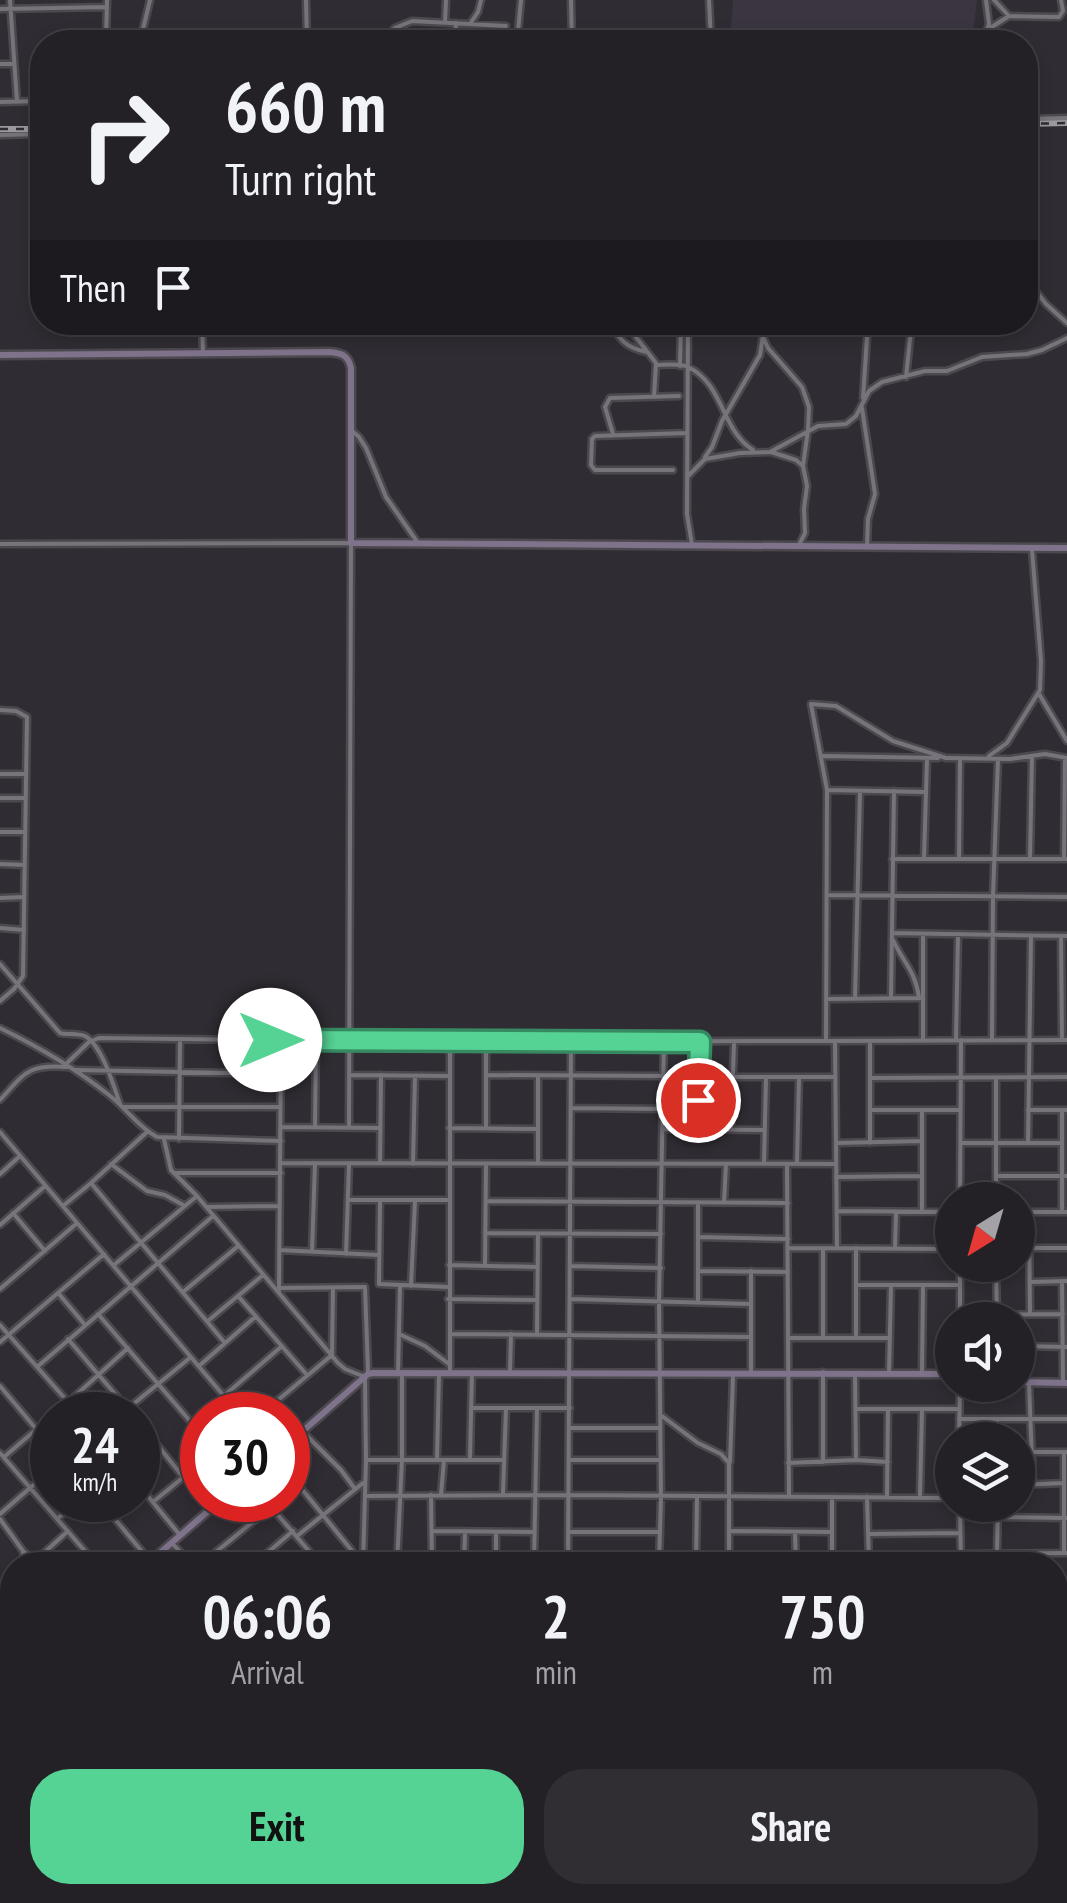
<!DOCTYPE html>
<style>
:root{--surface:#242126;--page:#302e32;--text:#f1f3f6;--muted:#a3a3a7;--line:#413e43;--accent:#55d395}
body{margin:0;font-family:"PT Sans Narrow",sans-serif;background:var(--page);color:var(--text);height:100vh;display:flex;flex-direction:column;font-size:38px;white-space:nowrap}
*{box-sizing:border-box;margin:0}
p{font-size:32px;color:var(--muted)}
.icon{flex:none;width:55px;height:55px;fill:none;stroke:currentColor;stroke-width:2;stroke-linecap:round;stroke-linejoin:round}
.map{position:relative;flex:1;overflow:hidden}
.drawer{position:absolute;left:0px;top:1552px;width:1068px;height:352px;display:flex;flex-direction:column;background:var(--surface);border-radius:40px 40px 0 0;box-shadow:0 5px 15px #0003,0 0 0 2px var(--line)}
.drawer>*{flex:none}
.hud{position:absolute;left:30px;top:30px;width:1008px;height:305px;border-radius:40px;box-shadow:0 5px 15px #0003,0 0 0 2px var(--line);background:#242126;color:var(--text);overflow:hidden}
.needle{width:65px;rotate:217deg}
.controls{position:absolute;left:935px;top:1182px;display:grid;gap:20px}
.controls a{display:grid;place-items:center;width:100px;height:100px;border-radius:50%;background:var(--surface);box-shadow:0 5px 15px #0003,0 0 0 2px var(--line);font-size:50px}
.speed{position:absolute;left:30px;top:1392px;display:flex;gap:20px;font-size:50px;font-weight:700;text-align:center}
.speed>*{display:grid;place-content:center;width:130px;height:130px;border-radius:50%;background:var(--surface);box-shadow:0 5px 15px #0003,0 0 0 2px var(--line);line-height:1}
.speed small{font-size:25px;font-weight:400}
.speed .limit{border:15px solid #d22;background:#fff;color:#111}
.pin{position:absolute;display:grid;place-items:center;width:85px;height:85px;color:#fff;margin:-42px;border:5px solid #fff;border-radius:50%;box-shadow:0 2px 10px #0007}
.me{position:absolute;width:110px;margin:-55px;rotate:90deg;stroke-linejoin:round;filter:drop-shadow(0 0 8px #0008)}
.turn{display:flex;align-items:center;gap:35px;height:210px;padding:0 30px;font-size:45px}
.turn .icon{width:130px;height:130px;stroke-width:2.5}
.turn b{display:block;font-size:70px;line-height:85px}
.then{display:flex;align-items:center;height:95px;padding:0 30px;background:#0003;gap:20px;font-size:38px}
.eta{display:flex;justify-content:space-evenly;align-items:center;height:170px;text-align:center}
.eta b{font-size:60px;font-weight:800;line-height:70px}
.button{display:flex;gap:20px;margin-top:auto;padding:20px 30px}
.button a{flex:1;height:115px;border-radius:40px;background:var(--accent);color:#111;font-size:40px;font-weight:800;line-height:115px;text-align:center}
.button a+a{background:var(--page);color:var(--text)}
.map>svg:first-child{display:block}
.built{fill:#3b3541}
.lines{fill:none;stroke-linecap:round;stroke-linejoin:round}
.street-casing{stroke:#4b484e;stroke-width:9}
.secondary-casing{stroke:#4b484e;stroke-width:11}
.street{stroke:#77737b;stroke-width:4}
.secondary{stroke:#7f728b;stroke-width:6}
.rail-casing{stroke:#9c989e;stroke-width:6}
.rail{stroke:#302c33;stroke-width:2.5;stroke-dasharray:8;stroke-linecap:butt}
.route-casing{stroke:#378961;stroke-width:25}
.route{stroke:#55d395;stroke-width:18}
</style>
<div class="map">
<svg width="1067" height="1903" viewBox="0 0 1067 1903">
<rect width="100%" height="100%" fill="#302c33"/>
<!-- built -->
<path class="built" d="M 733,0 L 977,0 L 972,42 L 730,42 Z"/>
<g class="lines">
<defs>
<path id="street" d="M 10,0 L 17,101
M 306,0 L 307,42
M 571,0 L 572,42
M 709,0 L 711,42
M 994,0 L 1009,16
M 0,9 L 107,7
M 445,22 L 446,0
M 470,24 L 478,12 L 481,0
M 987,30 L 1009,16 L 1059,17 L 1063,11 L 1061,0
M 337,40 L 339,42
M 106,42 L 107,0
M 140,42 L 150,0
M 232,42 L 238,42
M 381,42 L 395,28 L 412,21 L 506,26
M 455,42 L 456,23
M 517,42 L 521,0
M 983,42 L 989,24 L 986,0
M 0,64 L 14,64
M 0,102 L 42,101
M 1025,119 L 1067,118
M 0,135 L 42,134
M 1025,277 L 1046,304 L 1067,323
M 202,322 L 203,354
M 609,322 C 620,340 626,348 647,352
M 629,322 L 632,332 L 656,363 L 654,397
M 688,322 L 687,514 L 692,545
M 764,339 L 768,348 L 802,387 L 809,407 L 808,430 L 803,466 L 807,486 L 804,509 L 805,533 L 799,545
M 656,365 C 665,365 680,363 688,367 C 724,384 721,430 753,450
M 680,366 L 681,322
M 906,377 L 910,339 L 914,322
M 863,398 L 868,322
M 862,408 L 875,494 L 868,519 L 867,546
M 351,430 L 359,437 L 366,448 L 386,497 L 418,543
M 613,434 L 605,407 L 610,398 L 679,396
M 771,452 L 796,460 L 803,466
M 705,457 L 712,447 L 722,421 L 760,355 L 765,322
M 673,470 L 595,470 L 591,465 L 592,439 L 595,436 L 686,433
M 687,477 L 705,459 L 740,453 L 770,452 L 818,426 L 846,424 L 856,416 L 869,391 L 882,382 L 925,371 L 947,371 L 982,357 L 1027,354 L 1042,350 L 1067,338
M 0,544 L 351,543 L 349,1127
M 1039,694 L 1067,741
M 0,710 L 16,711 L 27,717 L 23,976 L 14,989 L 0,1001
M 823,756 L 938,758
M 989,756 L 1007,743 L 1040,690 L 1041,661 L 1032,550
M 948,758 L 1010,759 L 1045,754 L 1067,758
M 0,774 L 25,774
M 827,790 L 925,792
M 0,798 L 25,798
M 0,832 L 25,832
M 892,859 L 1067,859
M 924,859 L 927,759
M 959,859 L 960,759
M 1030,859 L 1032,756
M 1064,859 L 1065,758
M 0,864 L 25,865
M 827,895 L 1067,897
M 0,898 L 24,897
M 0,928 L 24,930
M 892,933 L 1067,936
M 923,934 L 923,1039
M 1061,936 L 1062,1040
M 893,940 C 903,962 916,972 919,998
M 0,964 L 60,1033 C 68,1035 77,1033 85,1036 C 102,1045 114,1087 120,1104
M 891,998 L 894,791
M 828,999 L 923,998
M 855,999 L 860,791
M 0,1028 C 39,1047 75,1068 109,1095 C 126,1108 138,1127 157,1137 L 281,1141
M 992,1039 L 993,896 L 998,759
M 956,1040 L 958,935
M 826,1041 L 827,790 L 811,704 L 836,706 L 893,741 L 946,758
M 835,1041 L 837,1248
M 870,1042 L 870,1143
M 66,1064 L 89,1042 L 99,1038 C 422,1043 744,1041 1067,1040
M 76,1070 L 281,1074
M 349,1075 L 449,1076
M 486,1075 L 664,1076
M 733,1077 L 833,1077
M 870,1078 L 1067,1077
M 996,1078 L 996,1200
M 0,1100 C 24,1074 27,1064 67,1067
M 123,1107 L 278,1107
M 572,1108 L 662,1109
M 870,1110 L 959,1110
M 1028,1110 L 1067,1110
M 1062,1110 L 1062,1212
M 281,1127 L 380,1128
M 315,1127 L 316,1042
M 486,1127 L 486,1042
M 449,1128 L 538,1129
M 664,1129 L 765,1130
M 698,1129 L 700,1044
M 731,1129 L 734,1044
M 0,1132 L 240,1415
M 164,1139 L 171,1170 L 197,1196 L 338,1363 L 345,1369 L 365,1377 L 366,1460 L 363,1565
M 179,1139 L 180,1039
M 837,1143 L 922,1141
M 962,1143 L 1062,1143
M 1028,1143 L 1031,936
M 281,1163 L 836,1164
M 380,1163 L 381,1075
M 764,1163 L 766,1078
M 797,1163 L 799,1078
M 111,1164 L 147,1191 L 165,1195 L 185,1206
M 413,1164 L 415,1076
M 538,1164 L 538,1076
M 787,1165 L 789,1495
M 176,1173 L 281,1173
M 0,1174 L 20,1156
M 997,1176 L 1067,1176
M 836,1177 L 922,1176
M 91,1183 L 147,1132
M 348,1200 L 449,1200
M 960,1200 L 961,1040
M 380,1201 L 379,1284 L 448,1287
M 486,1201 L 788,1203
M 724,1203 L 726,1164
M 63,1206 L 91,1183 L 225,1343
M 206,1207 L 280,1206
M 922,1210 L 922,1110
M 837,1211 L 952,1212
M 1018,1212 L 1067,1212
M 1029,1212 L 1030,1314
M 13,1213 L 45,1251
M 0,1225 L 45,1186
M 485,1233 L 661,1234
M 699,1237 L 788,1239
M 788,1248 L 952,1249
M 895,1248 L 896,1213
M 1018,1248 L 1067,1248
M 279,1250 L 379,1255
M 312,1252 L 315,1163
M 346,1254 L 349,1164
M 114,1265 L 197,1196
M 449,1265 L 537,1267
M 960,1265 L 960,1320
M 996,1265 L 997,1320
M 485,1266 L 486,1166
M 570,1266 L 661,1268
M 699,1271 L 788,1272
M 1062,1281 L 1063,1381
M 1030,1282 L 1067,1281
M 857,1285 L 960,1285
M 411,1286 L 415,1201
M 279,1288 L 365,1287 L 368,1371
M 0,1289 L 76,1224
M 279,1291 L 281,1041
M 183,1292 L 237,1247
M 59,1294 L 85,1325
M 238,1296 L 307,1375
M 448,1299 L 537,1300
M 570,1299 L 750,1304
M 698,1303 L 698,1203
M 98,1314 L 202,1435
M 960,1315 L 1063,1314
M 209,1320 L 263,1275
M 0,1325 L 68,1402
M 399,1334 L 425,1346 L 449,1364
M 450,1334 L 751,1337
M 537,1334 L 538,1234
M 823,1337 L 823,1248
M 856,1337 L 856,1248
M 789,1338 L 889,1338
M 68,1339 L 133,1415
M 0,1342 L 104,1254
M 1018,1346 L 1067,1347
M 199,1366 L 256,1316
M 37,1367 L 213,1216
M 450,1372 L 450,1042
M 510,1372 L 511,1334
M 751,1372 L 751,1271
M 823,1372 L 823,1462
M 398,1373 L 400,1287
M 855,1373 L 856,1459
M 889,1373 L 891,1285
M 922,1373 L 923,1285
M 1029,1384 L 1033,1484
M 0,1386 L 37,1430
M 225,1395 L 282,1346
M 472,1408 L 570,1408
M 856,1409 L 959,1409
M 54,1415 L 128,1348
M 120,1415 L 191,1357
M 260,1415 L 332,1355 L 333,1288
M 662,1416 L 698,1443 L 721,1454 L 729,1463 L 729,1565
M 959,1419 L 1067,1419
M 997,1419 L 997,1440
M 138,1421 L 184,1478
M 570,1428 L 660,1428
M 304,1433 L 341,1470 L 355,1489
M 959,1440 L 960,1385
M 138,1452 L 153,1440
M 1032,1452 L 1067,1452
M 0,1453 L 97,1565
M 4,1457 L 52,1416
M 470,1457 L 472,1372
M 437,1459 L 439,1374
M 369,1460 L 504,1460
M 570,1460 L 660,1460
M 730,1462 L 733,1376
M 788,1463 L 856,1460 L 888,1462
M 288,1472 L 357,1557
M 138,1484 L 179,1534
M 1018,1485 L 1064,1483
M 503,1493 L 506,1408
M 431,1495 L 432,1565
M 441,1495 L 444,1460
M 920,1495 L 922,1410
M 365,1496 L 569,1495 L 952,1498
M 867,1497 L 869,1565
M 887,1497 L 888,1409
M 99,1500 L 150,1561
M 265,1500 L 321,1565
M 153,1502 L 202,1462
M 960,1505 L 961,1565
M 0,1514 L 52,1469
M 998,1517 L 1067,1518
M 0,1519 L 23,1551 L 40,1565
M 57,1519 L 79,1500
M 432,1531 L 532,1532
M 731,1531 L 832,1532
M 496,1532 L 496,1565
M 568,1532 L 659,1532
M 795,1532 L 796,1565
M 868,1534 L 960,1533
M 297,1536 L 363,1483
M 172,1543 L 192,1565
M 23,1551 L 24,1565
M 269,1553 L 279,1565
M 997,1553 L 998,1505
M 1064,1553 L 1064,1452
M 960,1554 L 1067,1553
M 729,1555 L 764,1558
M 35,1561 L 68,1531
M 200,1565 L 271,1507
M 253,1565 L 293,1531
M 346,1565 L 356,1558
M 397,1565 L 402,1459 L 402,1373
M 464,1565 L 465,1532
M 534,1565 L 537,1408
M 568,1565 L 571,1041
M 659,1565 L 661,1497 L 659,1301 L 664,1041
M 696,1565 L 697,1497
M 832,1565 L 832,1497
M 0,1584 L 12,1598
M 1055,1589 L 1067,1589
M 1063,1622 L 1066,1673 L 1064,1724
M 1055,1623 L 1067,1622
M 0,1650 L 12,1666
M 1055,1688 L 1067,1688
M 1055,1724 L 1067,1724
M 0,1740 L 12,1729
M 1055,1760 L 1067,1760
M 0,1780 L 12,1771
M 1055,1793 L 1067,1793
M 0,1804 L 12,1817
M 1055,1826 L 1066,1826
M 1055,1859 L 1067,1860
M 330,1892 L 330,1903
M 361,1892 L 362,1903
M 398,1892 L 398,1903
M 432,1892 L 433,1903
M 729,1892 L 729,1903
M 831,1892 L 831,1903
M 1065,1894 L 1063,1868 L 1066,1793
M 957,1896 L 1067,1895
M 567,1898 L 656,1897
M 867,1901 L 929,1903
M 462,1903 L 462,1892
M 495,1903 L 495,1892
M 531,1903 L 531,1892
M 567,1903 L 567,1892
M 656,1903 L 656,1892
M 695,1903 L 695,1892
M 761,1903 L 761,1892
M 867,1903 L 867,1892
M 956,1903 L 957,1892"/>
<path id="secondary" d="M 0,355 L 329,352 C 342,353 348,355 351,368 L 351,543 L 1067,548
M 1018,1382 L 1067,1383
M 288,1444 L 368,1374 L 373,1373 L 952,1374
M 146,1565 L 221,1500
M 0,1689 L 12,1678"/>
</defs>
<!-- street casing -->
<use href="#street" class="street-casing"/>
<!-- secondary casing -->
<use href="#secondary" class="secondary-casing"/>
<!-- street -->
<use href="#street" class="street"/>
<!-- secondary -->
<use href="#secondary" class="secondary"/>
<defs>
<path id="rail" d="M 1025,124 L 1067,123
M 0,129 L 42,129"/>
</defs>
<!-- rail casing -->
<use href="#rail" class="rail-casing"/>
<!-- rail -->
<use href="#rail" class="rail"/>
</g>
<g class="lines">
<defs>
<path id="route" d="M 270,1040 L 700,1042 L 698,1100"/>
</defs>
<!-- route casing -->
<use href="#route" class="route-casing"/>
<!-- route -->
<use href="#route" class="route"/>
</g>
</svg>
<div class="controls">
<a><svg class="needle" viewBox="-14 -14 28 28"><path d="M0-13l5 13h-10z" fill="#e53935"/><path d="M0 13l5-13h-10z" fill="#a3a3a7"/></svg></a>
<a><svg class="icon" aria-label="sound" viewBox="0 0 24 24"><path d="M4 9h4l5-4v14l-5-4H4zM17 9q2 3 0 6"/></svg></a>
<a><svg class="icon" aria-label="layers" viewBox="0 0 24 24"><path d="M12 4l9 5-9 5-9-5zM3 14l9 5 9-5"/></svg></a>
</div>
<div class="speed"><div>24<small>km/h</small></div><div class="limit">30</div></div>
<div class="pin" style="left:698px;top:1100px;background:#d93025"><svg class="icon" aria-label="arrive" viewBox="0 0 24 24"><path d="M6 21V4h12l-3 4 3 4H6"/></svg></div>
<svg class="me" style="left:270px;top:1040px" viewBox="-20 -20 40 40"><circle r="19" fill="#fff"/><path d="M0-13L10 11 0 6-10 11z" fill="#55d395"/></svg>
<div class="hud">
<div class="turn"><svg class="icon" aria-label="right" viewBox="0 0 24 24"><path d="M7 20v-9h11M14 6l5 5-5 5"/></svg><div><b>660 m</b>Turn right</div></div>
<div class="then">Then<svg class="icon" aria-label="arrive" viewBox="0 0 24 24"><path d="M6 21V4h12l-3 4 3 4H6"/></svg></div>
</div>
<section class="drawer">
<div class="eta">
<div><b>06:06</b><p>Arrival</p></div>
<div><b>2</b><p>min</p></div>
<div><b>750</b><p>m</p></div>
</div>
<div class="button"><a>Exit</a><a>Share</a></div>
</section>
</div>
